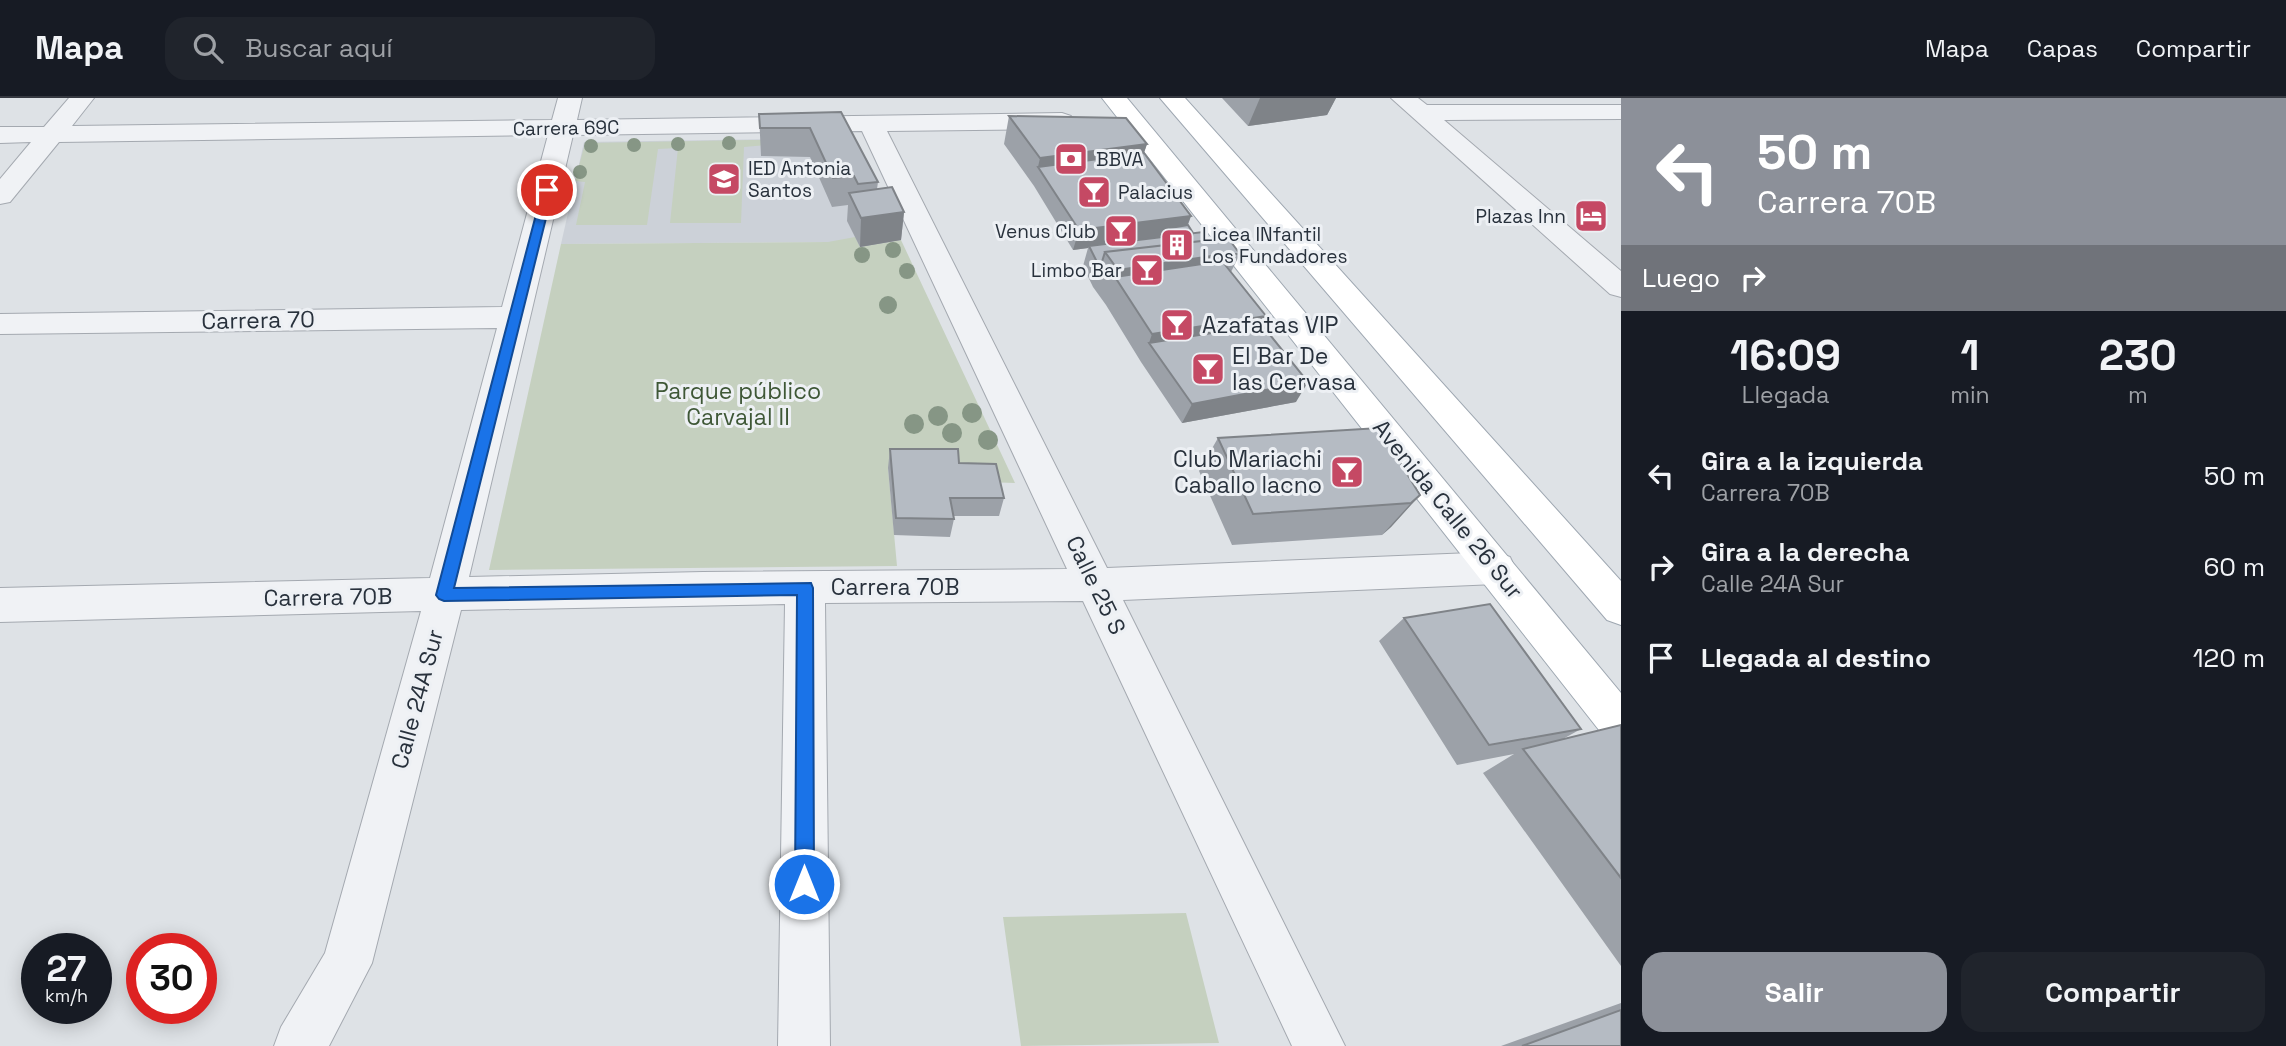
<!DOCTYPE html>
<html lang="es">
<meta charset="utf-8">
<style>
:root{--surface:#171b24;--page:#20242c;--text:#f1f3f6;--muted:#9ea1a6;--line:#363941;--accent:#8c9099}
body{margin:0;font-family:"Space Grotesk",sans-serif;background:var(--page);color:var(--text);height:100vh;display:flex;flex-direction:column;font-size:26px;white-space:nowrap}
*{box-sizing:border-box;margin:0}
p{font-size:23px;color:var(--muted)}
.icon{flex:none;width:38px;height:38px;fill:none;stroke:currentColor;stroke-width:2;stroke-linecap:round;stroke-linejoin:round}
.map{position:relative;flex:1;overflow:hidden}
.drawer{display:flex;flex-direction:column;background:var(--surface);width:665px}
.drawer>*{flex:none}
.top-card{background:#8c9099;color:#fff;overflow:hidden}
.speed{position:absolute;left:21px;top:835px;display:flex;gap:14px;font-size:35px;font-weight:700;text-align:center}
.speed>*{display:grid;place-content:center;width:91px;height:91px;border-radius:50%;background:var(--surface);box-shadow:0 4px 18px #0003;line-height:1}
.speed small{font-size:18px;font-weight:400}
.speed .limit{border:10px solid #d22;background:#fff;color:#111}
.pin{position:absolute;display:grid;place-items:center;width:60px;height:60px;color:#fff;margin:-30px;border:4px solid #fff;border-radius:50%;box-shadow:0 2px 7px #0007}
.me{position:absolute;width:77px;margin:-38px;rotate:0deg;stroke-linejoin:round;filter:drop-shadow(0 0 5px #0008)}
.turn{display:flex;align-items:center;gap:24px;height:147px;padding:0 21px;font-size:32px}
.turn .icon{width:91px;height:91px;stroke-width:2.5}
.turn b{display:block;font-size:49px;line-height:60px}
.then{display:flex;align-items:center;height:66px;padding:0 21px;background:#0003;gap:14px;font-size:26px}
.eta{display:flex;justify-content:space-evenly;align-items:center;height:119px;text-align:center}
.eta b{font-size:42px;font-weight:700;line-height:49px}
.cta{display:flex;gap:14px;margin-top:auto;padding:14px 21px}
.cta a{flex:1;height:80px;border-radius:21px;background:var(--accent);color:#fff;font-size:28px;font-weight:700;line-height:80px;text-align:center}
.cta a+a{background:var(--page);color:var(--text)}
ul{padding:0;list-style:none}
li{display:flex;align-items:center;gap:21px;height:91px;padding:0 21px}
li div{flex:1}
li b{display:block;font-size:26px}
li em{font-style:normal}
header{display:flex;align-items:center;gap:42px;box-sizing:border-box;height:98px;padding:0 35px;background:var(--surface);border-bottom:2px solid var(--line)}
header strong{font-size:33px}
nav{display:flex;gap:38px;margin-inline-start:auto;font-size:24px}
.search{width:490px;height:63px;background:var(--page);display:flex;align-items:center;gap:18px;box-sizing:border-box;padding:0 24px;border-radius:21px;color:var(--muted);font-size:26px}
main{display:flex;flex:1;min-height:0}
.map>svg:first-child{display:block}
.built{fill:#ccd1d8}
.green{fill:#c5d0bf}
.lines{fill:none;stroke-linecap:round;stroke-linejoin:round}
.minor-casing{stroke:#a4a9b0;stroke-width:2}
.major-casing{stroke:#9ea7b1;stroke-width:2}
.minor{fill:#f0f2f5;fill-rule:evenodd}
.major{fill:#fff;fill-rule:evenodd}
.tree{fill:#869685}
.wall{fill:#9ca1a8}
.shaded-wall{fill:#7f8388}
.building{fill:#b5bbc3;stroke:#7f8388;stroke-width:2}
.route{fill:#1a73e8;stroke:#114b97;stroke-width:2}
.labels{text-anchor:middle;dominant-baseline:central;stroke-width:6;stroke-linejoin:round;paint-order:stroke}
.far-street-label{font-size:19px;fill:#28313c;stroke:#edf0f4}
.far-poi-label{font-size:19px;fill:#28313c;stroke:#edf0f4;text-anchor:start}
.street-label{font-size:23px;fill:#28313c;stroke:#edf0f4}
.poi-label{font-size:23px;fill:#28313c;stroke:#edf0f4;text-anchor:start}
.park-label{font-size:23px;fill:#3e5736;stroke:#edf0f4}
</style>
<header>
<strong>Mapa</strong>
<div class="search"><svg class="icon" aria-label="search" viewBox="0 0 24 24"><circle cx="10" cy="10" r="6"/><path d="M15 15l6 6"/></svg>Buscar aquí</div>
<nav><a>Mapa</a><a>Capas</a><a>Compartir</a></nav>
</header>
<main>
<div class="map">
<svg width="1621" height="948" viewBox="0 0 1621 948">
<rect width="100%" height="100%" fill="#dee2e6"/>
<!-- built -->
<path class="built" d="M 851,40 L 901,142 L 860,149 L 828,144 L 561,146 L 584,44 Z"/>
<!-- green -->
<path class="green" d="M 851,40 L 744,49 L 741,125 L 670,125 L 678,50 L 658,51 L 647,127 L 576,127 L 585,84 L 575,83 L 585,45 Z
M 855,139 L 860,149 L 901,142 L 1015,385 L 955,383 L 888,370 L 897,468 L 489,472 L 561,146 L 828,144 Z
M 1186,815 L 1219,945 L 1021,948 L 1003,819 Z"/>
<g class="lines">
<defs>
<path id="minor" d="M 69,0 L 94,0 L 72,28 L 552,22 L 558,0 L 582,0 L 577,22 L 1062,15 L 1071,18 L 1075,23 L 1071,28 L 1062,31 L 887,33 L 1107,470 L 1496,454 L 1510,459 L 1515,470 L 1510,481 L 1496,486 L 1123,502 L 1345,948 L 1292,948 L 1083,503 L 825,505 L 830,948 L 778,948 L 785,506 L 461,512 L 372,865 L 329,948 L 274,948 L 281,929 L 325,855 L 421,513 L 0,524 L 0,490 L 430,480 L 497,230 L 0,236 L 0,216 L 502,209 L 548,37 L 59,44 L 10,104 L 0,106 L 0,81 L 31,44 L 0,45 L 0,29 L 44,29 ZM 862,33 L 1067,471 L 703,474 L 469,479 L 573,37 Z
M 1391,0 L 1418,0 L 1427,7 L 1621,7 L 1621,21 L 1444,22 L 1621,173 L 1621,199 L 1610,196 Z"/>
<path id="major" d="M 1102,0 L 1127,0 L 1621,595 L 1621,647 L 1606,641 Z
M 1160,0 L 1185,0 L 1621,483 L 1621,527 L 1607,522 Z"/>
</defs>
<!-- minor casing -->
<use href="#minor" class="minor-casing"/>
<!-- major casing -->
<use href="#major" class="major-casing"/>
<!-- minor -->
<use href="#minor" class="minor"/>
<!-- major -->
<use href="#major" class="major"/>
</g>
<!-- trees -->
<g class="tree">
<circle cx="729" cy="45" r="7"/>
<circle cx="678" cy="46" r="7"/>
<circle cx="634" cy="47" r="7"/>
<circle cx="591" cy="48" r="7"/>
<circle cx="580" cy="74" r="7"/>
<circle cx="893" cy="152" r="8"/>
<circle cx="862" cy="157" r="8"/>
<circle cx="907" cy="173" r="8"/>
<circle cx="888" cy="207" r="9"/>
<circle cx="972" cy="315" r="10"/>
<circle cx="938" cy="318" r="10"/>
<circle cx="914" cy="326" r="10"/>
<circle cx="952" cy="335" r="10"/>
<circle cx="988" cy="342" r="10"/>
</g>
<!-- wall -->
<path class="wall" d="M 1222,0 L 1336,0 L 1327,17 L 1248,28 Z
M 841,14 L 878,84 L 877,91 L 904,114 L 901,142 L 860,149 L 847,123 L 848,107 L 832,109 L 810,59 L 761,58 L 759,16 Z
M 1009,18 L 1147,46 L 1144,55 L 1191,118 L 1188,127 L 1193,135 L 1240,156 L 1231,174 L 1262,227 L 1296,304 L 1182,325 L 1141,264 L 1106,207 L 1093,189 L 1083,168 L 1088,150 L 1073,152 L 1034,88 L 1004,46 Z
M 1218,340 L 1420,397 L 1391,429 L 1382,437 L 1232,447 L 1199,373 Z
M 890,351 L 959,365 L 1004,400 L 999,418 L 954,418 L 954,421 L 950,439 L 894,437 L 888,370 Z
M 1404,520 L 1581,631 L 1561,642 L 1621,627 L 1621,868 L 1483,675 L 1514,656 L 1457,667 L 1379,543 Z
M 1621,905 L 1621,948 L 1501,948 Z"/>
<!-- shaded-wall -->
<path class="shaded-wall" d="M 1260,0 L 1336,0 L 1327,17 L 1248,28 Z
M 1147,46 L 1137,74 L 1038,69 L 1040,60 Z
M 904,114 L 901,142 L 860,149 L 861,120 Z
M 1191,118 L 1183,138 L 1164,131 L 1160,141 L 1089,148 L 1088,150 L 1073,152 L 1079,132 Z
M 1225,156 L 1209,191 L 1115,179 L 1118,172 Z
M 1266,218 L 1251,246 L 1149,245 L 1152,236 Z
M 1308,284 L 1296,304 L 1182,325 L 1192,306 Z
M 1420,397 L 1391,429 L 1382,437 L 1411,405 Z"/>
<!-- building -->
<path class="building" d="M 841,14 L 878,84 L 858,86 L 854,78 L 833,80 L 810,30 L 760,30 L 759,16 Z
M 1009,18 L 1126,20 L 1147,46 L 1040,60 Z
M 1144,55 L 1191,118 L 1079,132 L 1038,69 Z
M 892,89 L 904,114 L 861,120 L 849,95 Z
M 1188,127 L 1193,135 L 1169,138 L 1164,131 Z
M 1203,134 L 1210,142 L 1105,154 L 1100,170 L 1089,148 Z
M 1228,140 L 1240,156 L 1225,156 L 1118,172 L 1105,154 Z
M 1222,163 L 1266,218 L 1152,236 L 1115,179 Z
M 1262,227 L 1308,284 L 1192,306 L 1149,245 Z
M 1379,330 L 1420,397 L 1411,405 L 1253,416 L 1218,340 Z
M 890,351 L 958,351 L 959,365 L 996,366 L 1004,400 L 950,400 L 954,421 L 896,420 Z
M 1490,506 L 1581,631 L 1489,647 L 1404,520 Z
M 1621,627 L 1621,780 L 1523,651 Z
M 1621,912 L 1621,948 L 1522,948 Z"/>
<!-- route -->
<path class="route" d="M 543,90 L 553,92 L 454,490 L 811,485 L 813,490 L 814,786 L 811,793 L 804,796 L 798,793 L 795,786 L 797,497 L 444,503 L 439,501 L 436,497 Z"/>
<!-- icons -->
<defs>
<symbol id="bank-square" viewBox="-11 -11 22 22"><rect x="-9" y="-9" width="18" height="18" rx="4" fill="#c54964" stroke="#edf0f4"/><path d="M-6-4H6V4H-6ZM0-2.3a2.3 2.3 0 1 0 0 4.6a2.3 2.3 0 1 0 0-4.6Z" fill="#fff"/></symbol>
<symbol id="school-square" viewBox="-11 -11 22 22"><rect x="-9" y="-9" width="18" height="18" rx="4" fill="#c54964" stroke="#edf0f4"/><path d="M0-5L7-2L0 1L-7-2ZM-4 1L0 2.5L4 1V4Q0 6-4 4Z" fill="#fff"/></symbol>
<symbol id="bar-square" viewBox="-11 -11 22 22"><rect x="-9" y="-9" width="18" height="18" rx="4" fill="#c54964" stroke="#edf0f4"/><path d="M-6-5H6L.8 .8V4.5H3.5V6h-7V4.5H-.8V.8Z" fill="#fff"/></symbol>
<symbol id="hotel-square" viewBox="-11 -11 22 22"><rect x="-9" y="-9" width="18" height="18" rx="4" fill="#c54964" stroke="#edf0f4"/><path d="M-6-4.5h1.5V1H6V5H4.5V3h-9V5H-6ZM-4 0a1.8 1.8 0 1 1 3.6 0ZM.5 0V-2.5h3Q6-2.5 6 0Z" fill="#fff"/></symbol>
<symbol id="building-square" viewBox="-11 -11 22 22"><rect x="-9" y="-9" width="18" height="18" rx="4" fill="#c54964" stroke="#edf0f4"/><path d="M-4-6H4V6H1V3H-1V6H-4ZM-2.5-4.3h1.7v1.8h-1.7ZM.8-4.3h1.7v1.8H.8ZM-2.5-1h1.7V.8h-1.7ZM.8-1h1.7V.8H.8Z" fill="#fff"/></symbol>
</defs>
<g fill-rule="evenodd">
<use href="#bank-square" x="1052" y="42" width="38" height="38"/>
<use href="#school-square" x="705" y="62" width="38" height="38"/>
<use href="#bar-square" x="1075" y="75" width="38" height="38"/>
<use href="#hotel-square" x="1572" y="99" width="38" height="38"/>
<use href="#bar-square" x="1102" y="114" width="38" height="38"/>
<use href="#building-square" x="1158" y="128" width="38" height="38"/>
<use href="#bar-square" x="1128" y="153" width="38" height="38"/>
<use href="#bar-square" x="1158" y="208" width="38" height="38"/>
<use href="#bar-square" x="1189" y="252" width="38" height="38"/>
<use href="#bar-square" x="1328" y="355" width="38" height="38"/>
</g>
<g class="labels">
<!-- far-street labels -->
<g class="far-street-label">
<text transform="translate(566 30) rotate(-1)">Carrera 69C</text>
</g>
<!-- far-poi labels -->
<g class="far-poi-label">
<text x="1096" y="61">BBVA</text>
<text x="748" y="70">IED Antonia<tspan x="748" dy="22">Santos</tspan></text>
<text x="1118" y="94">Palacius</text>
<text x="1566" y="118" text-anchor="end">Plazas Inn</text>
<text x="1096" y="133" text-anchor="end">Venus Club</text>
<text x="1202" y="136">Licea INfantil<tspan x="1202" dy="22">Los Fundadores</tspan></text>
<text x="1122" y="172" text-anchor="end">Limbo Bar</text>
</g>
<!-- street labels -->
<g class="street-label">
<text transform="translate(258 222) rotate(-1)">Carrera 70</text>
<text transform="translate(1448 411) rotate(51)">Avenida Calle 26 Sur</text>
<text transform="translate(1096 487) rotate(64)">Calle 25 S</text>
<text x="895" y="489">Carrera 70B</text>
<text transform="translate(328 499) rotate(-1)">Carrera 70B</text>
<text transform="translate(417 601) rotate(-75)">Calle 24A Sur</text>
</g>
<!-- poi labels -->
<g class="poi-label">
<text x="1202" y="227">Azafatas VIP</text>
<text x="1232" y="258">El Bar De<tspan x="1232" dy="26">las Cervasa</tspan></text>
<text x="1322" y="361" text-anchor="end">Club Mariachi<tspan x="1322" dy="26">Caballo lacno</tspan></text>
</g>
<!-- park labels -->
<g class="park-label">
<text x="738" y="293">Parque público<tspan x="738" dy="26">Carvajal II</tspan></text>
</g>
</g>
</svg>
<div class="speed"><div>27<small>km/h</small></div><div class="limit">30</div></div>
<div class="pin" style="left:547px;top:92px;background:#d93025"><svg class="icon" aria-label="arrive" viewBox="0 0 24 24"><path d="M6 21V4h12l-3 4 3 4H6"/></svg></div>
<svg class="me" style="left:804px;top:786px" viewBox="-20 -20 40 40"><circle r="17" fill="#1a73e8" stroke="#fff" stroke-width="3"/><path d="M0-11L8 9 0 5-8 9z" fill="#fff"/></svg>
</div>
<section class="drawer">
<div class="top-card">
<div class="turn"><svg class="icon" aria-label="left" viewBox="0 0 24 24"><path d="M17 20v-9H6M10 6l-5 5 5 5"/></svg><div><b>50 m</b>Carrera 70B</div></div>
<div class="then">Luego<svg class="icon" aria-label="right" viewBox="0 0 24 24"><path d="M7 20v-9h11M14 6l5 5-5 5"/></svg></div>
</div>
<div class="eta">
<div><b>16:09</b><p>Llegada</p></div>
<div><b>1</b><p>min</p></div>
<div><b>230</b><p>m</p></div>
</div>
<ul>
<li><svg class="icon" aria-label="left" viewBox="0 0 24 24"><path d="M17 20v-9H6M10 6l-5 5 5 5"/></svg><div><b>Gira a la izquierda</b><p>Carrera 70B</p></div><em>50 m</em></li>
<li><svg class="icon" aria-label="right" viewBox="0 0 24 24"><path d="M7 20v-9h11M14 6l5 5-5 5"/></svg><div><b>Gira a la derecha</b><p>Calle 24A Sur</p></div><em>60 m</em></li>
<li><svg class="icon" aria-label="arrive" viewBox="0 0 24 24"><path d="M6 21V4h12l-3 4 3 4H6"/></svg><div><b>Llegada al destino</b></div><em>120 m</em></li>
</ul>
<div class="cta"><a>Salir</a><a>Compartir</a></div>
</section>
</main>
